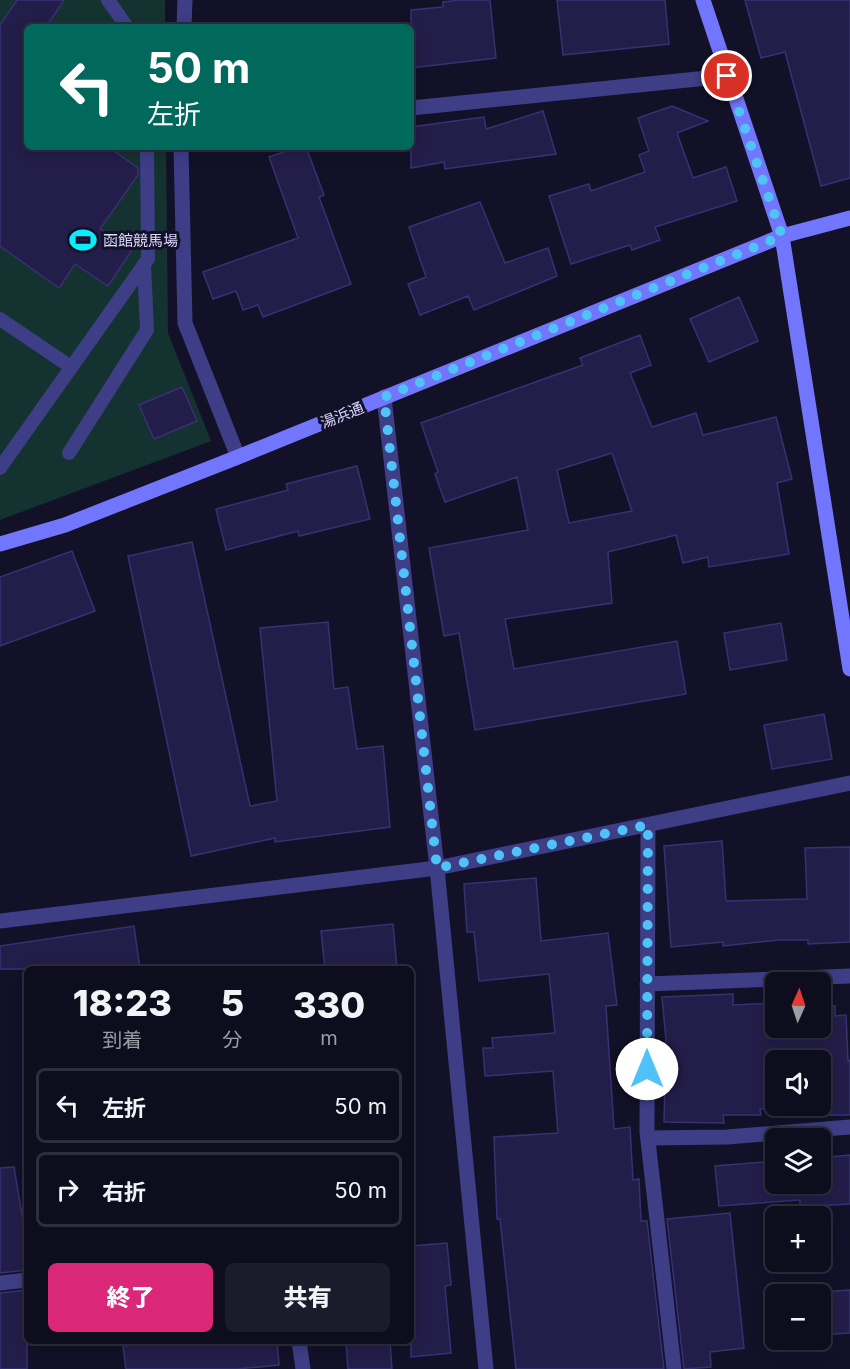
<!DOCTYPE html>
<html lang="ja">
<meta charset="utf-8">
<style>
:root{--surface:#0e0d1e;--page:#1c1b2b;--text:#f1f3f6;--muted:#9b9ca4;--line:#2e2d3c;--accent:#db2777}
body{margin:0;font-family:Inter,"Noto Sans JP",sans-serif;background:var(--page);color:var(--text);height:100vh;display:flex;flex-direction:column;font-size:22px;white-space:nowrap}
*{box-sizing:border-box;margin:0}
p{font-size:20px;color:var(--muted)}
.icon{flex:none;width:33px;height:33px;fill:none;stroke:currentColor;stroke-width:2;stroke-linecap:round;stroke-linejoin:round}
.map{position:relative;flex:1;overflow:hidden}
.details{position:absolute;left:24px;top:966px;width:390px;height:378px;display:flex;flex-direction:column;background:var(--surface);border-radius:9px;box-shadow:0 3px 15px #0003,0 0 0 2px var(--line)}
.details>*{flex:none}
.hud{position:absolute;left:24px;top:24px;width:390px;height:126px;border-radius:9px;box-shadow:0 3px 15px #0003,0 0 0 2px var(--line);background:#00695c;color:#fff;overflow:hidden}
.needle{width:39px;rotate:3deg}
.fabs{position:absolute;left:765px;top:972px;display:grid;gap:12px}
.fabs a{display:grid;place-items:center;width:66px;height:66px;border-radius:9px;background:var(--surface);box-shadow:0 3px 15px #0003,0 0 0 2px var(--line);font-size:30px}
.pin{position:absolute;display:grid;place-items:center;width:51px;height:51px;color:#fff;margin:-26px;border:3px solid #fff;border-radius:50%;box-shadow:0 2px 6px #0007}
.me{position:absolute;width:66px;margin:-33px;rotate:0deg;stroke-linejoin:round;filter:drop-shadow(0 0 4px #0008)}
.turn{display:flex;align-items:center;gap:21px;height:126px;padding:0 24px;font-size:27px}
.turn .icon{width:78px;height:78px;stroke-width:2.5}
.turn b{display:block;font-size:42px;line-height:51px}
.eta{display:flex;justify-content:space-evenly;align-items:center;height:102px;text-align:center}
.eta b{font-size:36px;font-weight:800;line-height:42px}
.primary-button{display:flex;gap:12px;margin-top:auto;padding:12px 24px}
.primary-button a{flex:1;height:69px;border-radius:9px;background:var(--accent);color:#fff;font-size:24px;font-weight:800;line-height:69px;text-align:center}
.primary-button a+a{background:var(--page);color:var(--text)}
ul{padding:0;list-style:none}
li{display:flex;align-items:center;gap:18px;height:75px;margin:0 12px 9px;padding:0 12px;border:3px solid var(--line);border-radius:9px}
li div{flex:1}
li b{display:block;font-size:22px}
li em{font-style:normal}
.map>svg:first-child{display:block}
.grass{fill:#14322f}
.building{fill:#231d49;stroke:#393074;stroke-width:1.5;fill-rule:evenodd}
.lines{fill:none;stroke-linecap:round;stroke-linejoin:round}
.lane{stroke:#3d3e86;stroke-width:14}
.street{stroke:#3d3e86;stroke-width:15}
.secondary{stroke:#7276fc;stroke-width:15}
.route{stroke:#4fc3f7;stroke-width:10;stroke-dasharray:0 18}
.labels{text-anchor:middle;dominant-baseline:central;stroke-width:6;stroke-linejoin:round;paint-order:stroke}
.poi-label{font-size:15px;fill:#dbd8fe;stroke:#131128;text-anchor:start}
.street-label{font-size:15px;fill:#dbd8fe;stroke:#131128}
</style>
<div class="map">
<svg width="850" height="1369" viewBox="0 0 850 1369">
<rect width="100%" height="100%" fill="#131128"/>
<!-- grass -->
<path class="grass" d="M 0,0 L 165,0 L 165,27 L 27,27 L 27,147 L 166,147 L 168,333 L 211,441 L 0,520 Z"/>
<!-- building -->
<path class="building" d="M 17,0 L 64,0 L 46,27 L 27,27 L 27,147 L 108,147 L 138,168 L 138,175 L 100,229 L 132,250 L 108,286 L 75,264 L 59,288 L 0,246 L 0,25 Z
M 460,0 L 490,0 L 496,58 L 411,68 L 411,10 L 443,7 L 443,2 Z
M 557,0 L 665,0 L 669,44 L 563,55 Z
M 745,0 L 850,0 L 850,178 L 821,186 L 785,52 L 761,58 Z
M 672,106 L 708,121 L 677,133 L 693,178 L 726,167 L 737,201 L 655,227 L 660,240 L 632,250 L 630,245 L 571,264 L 549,196 L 589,184 L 591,191 L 645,172 L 639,155 L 649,151 L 638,118 Z
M 543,111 L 556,154 L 445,169 L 444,162 L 411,168 L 411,127 L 484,117 L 486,129 Z
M 298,147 L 306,147 L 324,195 L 319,197 L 351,284 L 263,317 L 258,305 L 243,310 L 236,291 L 213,299 L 203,272 L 298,238 L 269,157 Z
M 480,202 L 505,263 L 548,248 L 557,276 L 474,310 L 468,296 L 420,315 L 408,284 L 426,277 L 409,227 Z
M 739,297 L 758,341 L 709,362 L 690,319 Z
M 640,335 L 651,365 L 630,373 L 652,427 L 696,413 L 703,435 L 776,417 L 792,479 L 777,483 L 789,554 L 709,567 L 708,557 L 683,563 L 676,535 L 608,552 L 612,603 L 505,619 L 514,669 L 677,641 L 686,694 L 475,730 L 459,633 L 444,636 L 429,548 L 528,530 L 517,477 L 445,502 L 435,474 L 438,472 L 421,423 L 583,365 L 580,358 ZM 612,453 L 632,511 L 569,523 L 557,470 Z
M 182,387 L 197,421 L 154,439 L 139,405 Z
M 357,466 L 370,519 L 299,536 L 298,531 L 226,550 L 216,509 L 288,490 L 286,484 Z
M 192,542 L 250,806 L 277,801 L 260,628 L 328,622 L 334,689 L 348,687 L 357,749 L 383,746 L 390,827 L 275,842 L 275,838 L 191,856 L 128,556 Z
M 72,551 L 95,611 L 0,646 L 0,577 Z
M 781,623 L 787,660 L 730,670 L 724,633 Z
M 824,714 L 832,759 L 772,769 L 764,725 Z
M 722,841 L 726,901 L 807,899 L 805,848 L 850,847 L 850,942 L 808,944 L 808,940 L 779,940 L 723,946 L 723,942 L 671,947 L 664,846 Z
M 536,878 L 541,941 L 608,933 L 617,1005 L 606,1006 L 614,1129 L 630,1127 L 633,1180 L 639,1179 L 641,1221 L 647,1221 L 664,1369 L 516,1369 L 500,1219 L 497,1219 L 494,1137 L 558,1133 L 553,1071 L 485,1076 L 483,1048 L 493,1048 L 492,1038 L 555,1033 L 549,974 L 479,981 L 474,932 L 467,932 L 464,884 Z
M 393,924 L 397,969 L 325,969 L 321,931 Z
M 134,926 L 140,969 L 0,969 L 0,946 Z
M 733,994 L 733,1005 L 776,1003 L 776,1028 L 820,1028 L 820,1006 L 835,1006 L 835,1016 L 846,1015 L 848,1061 L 850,1060 L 850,1115 L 820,1115 L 819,1106 L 760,1109 L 761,1115 L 723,1115 L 724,1123 L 664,1122 L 666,1040 L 662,997 ZM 776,1060 L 820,1060 L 820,1106 L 776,1106 Z
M 850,1155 L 850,1204 L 800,1207 L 800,1200 L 719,1206 L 715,1166 L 776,1161 L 776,1184 L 820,1184 L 820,1158 Z
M 14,1167 L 27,1245 L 27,1270 L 0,1273 L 0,1168 Z
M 730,1213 L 744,1348 L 710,1352 L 711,1367 L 684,1369 L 667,1219 Z
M 447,1243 L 451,1285 L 445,1286 L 451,1353 L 411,1357 L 411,1246 Z
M 27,1290 L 27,1369 L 0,1369 L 0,1293 Z
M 850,1290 L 850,1333 L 820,1335 L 820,1292 Z
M 162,1341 L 277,1341 L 279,1365 L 237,1369 L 126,1369 L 123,1346 Z
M 346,1341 L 390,1341 L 392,1369 L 348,1369 Z"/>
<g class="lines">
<!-- lane -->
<path class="lane" d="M 108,0 L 127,27
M 0,319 L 71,367
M 69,453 L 147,330 L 144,264
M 0,468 L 148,259 L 147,147"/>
<!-- street -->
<path class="street" d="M 184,27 L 185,0
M 411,108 L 727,76
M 181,147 L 185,323 L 238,457
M 384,397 L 437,868 L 486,1369
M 648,825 L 647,1132 L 674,1369
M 0,921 L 437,868 L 850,783
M 647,984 L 850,976
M 648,1138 L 727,1137 L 850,1127
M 0,1283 L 27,1280
M 299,1341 L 303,1369"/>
<!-- secondary -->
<path class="secondary" d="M 703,0 L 782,236 L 850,669
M 0,544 L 65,525 L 238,457 L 782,236 L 850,218"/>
</g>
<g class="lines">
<!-- route -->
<path class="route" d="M 647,1069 L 648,825 L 437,868 L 384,397 L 782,236 L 727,76"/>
</g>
<!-- icons -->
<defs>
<symbol id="stadium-bare" viewBox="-9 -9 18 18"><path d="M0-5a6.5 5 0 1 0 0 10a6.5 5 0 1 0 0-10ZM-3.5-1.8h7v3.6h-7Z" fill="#09eff9" stroke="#131128" stroke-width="2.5" paint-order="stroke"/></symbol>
</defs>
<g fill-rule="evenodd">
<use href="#stadium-bare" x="64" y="221" width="38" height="38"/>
</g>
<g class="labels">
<!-- poi labels -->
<g class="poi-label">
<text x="103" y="240">函館競馬場</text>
</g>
<!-- street labels -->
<g class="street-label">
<text transform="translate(342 415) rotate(-22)">湯浜通</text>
</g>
</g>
</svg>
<div class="fabs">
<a><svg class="needle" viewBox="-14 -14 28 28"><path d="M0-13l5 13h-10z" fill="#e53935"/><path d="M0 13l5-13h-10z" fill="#9b9ca4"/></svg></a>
<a><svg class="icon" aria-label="sound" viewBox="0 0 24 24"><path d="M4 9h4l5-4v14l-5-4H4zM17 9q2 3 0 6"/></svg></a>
<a><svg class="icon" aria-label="layers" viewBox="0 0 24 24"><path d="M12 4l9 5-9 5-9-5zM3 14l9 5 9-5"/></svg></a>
<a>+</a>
<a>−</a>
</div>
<div class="pin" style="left:727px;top:76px;background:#d93025"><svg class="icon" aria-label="arrive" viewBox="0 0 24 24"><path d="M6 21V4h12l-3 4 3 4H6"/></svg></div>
<svg class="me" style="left:647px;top:1069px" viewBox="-20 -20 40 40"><circle r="19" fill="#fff"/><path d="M0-13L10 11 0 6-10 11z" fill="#4fc3f7"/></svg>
<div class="hud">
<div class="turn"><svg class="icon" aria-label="left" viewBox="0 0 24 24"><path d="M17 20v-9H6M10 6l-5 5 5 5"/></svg><div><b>50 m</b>左折</div></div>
</div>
<section class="details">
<div class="eta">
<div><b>18:23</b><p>到着</p></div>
<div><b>5</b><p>分</p></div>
<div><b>330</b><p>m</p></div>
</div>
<ul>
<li><svg class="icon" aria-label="left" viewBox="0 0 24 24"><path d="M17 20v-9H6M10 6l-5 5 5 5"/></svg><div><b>左折</b></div><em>50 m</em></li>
<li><svg class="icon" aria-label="right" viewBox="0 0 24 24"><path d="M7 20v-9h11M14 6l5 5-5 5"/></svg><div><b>右折</b></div><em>50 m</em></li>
</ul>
<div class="primary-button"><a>終了</a><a>共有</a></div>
</section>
</div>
